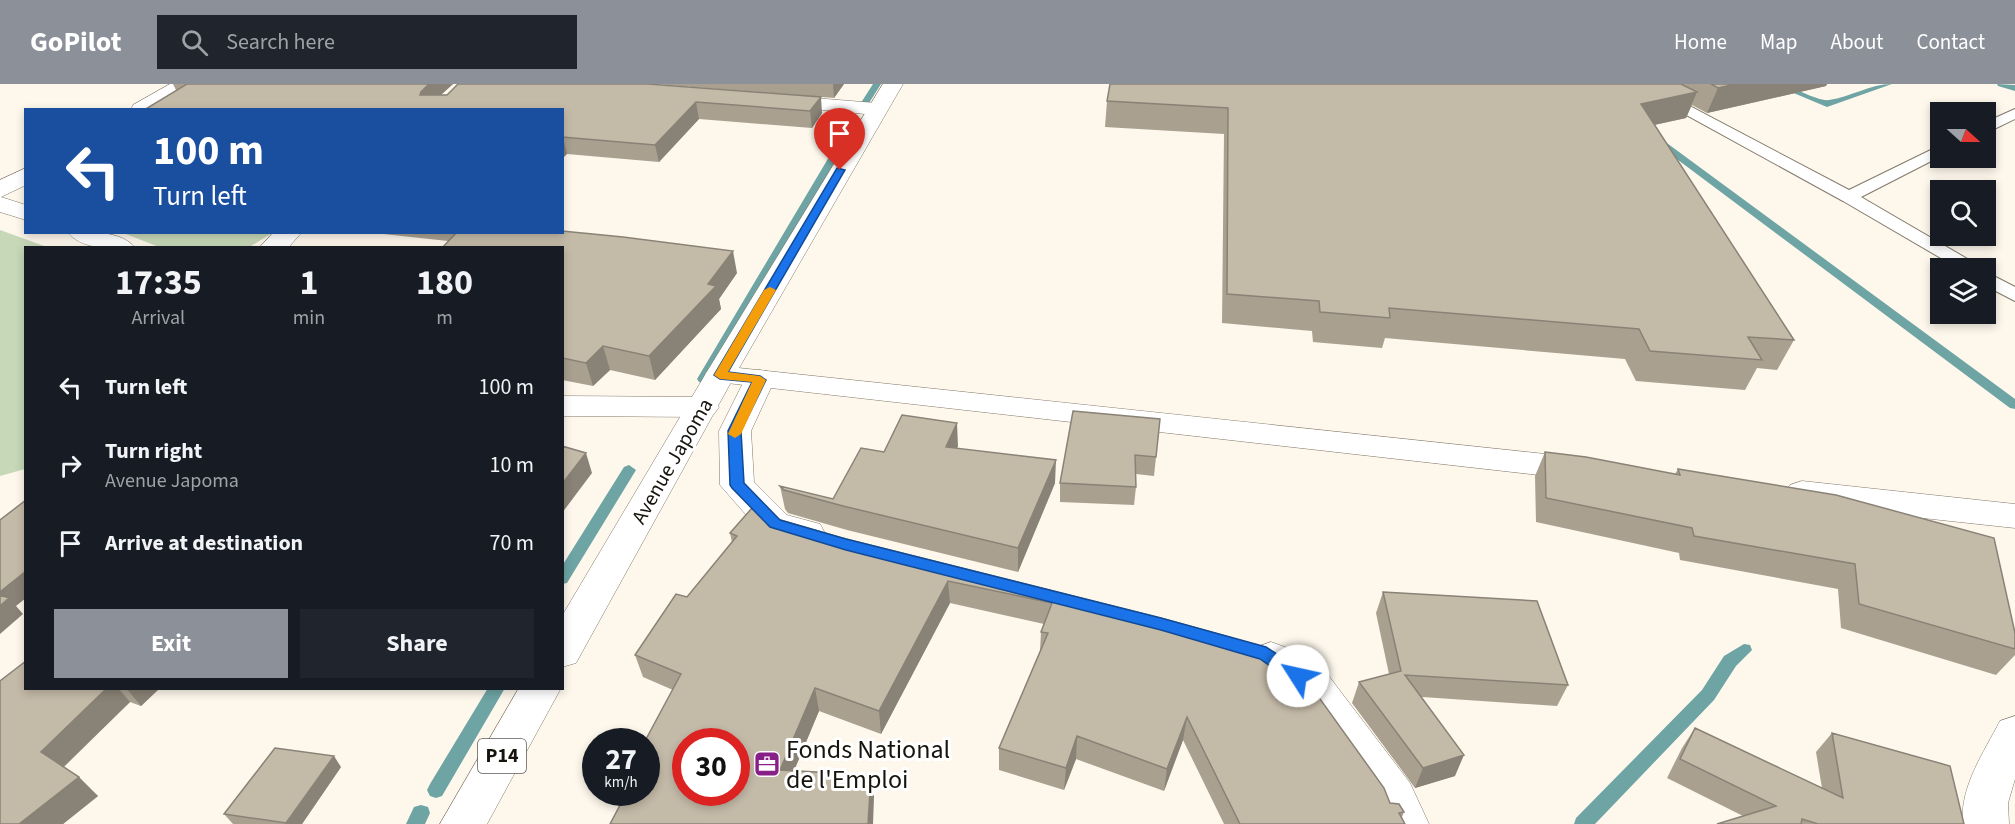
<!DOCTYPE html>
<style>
:root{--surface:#171b24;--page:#20242c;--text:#f1f3f6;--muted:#9ea1a6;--accent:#8c9099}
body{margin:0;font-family:"Source Sans 3",sans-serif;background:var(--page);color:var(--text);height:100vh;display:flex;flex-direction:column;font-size:22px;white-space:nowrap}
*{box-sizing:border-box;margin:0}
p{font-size:20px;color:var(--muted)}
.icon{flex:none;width:33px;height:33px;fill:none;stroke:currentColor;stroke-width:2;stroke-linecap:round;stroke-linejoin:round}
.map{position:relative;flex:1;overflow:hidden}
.drawer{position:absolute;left:24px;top:162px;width:540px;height:444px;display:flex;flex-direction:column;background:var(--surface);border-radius:0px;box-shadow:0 3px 9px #0003}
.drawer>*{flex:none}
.banner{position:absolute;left:24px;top:24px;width:540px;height:126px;border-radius:0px;box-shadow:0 3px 9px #0003;background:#1a4fa0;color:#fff;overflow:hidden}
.needle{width:39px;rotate:111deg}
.tools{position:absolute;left:1930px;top:18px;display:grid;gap:12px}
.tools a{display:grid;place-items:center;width:66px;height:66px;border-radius:0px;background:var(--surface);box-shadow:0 3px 9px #0003;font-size:30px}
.speed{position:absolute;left:582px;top:644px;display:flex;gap:12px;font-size:30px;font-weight:700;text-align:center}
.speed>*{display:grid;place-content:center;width:78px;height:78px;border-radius:50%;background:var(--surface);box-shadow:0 3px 9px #0003;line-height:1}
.speed small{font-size:15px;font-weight:400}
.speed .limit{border:9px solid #d22;background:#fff;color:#111}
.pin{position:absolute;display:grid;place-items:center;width:51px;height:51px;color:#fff;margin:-62px -26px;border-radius:50% 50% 50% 0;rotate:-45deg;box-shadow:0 0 6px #0007}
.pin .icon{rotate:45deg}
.me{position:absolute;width:66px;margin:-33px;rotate:305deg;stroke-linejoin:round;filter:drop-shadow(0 0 4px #0008)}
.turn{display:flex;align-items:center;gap:21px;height:126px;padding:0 30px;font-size:27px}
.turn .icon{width:78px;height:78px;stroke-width:2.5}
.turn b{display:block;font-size:42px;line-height:51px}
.eta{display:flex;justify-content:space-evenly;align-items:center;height:102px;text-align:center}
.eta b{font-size:36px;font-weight:700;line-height:42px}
.button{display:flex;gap:12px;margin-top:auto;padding:12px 30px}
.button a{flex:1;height:69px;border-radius:0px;background:var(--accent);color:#fff;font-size:24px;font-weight:700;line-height:69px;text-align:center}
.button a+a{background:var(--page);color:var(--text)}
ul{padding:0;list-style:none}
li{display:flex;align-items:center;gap:18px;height:78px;padding:0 30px}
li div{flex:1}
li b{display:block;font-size:22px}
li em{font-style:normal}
header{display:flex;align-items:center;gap:36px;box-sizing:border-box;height:84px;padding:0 30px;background:var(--accent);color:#fff}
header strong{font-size:28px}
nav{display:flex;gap:33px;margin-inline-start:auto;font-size:21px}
.search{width:420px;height:54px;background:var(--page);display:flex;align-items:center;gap:15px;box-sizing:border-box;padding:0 21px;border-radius:0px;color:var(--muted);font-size:22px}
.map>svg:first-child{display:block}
.green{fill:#c6d8b7}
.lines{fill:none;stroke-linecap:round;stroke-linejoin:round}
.stream{fill:#6ea4a4;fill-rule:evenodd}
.service-casing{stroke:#837969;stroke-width:2}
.minor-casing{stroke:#837969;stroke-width:1}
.tertiary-casing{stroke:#837969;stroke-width:1}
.primary-casing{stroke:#837969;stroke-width:1}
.service{fill:#fff;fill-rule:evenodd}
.minor{fill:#fff;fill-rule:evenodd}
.tertiary{fill:#fff;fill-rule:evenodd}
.primary{fill:#fff;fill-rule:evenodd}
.wall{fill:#a9a090}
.shaded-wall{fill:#898276}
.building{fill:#c4baa8;stroke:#898276;stroke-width:1.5;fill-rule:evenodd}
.route{fill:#1a73e8;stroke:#114b97;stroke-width:1.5}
.slow{fill:#f59e0b}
.labels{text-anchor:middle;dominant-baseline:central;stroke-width:6;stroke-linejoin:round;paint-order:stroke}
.shield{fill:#fff;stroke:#5d5a56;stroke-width:1.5}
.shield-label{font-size:20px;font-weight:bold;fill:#17140d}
.street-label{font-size:21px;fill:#17140d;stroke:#fff}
.near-poi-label{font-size:26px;fill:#17140d;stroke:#fff;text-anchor:start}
</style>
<header>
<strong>GoPilot</strong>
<div class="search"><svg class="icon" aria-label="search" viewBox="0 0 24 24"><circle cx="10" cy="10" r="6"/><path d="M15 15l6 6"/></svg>Search here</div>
<nav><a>Home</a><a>Map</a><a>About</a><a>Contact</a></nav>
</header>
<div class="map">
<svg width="2015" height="740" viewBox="0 0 2015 740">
<rect width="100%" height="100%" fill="#fdf7ec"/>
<!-- green -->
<path class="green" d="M 0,146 L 47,163 L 26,164 L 25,385 L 0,392 Z
M 128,148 L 272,148 L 272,149 L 248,164 L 159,163 L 126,150 Z"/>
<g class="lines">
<!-- stream -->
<path class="stream" d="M 873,0 L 881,0 L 864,27 L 858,27 L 857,25 Z
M 1772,0 C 1791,0 1817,18 1829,16 C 1851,13 1870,0 1892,0 L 1827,23 Z
M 1997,0 L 2015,1 L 2015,7 L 1998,2 Z
M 855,33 L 859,36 L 709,295 L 703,299 L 699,298 L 697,295 L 851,36 Z
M 1654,54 L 1660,54 L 2015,315 L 2015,325 L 2010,324 L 1654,58 Z
M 629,381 L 636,386 L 567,499 L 562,500 L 562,482 L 624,383 Z
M 1744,560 L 1750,561 L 1752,566 L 1736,582 L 1714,616 L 1595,740 L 1574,740 L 1576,734 L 1702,606 L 1724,572 Z
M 488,604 L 505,604 L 442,712 L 436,714 L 430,712 L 427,706 L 430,700 Z
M 421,721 L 428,723 L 430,729 L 425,740 L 406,740 L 414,723 Z"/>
<defs>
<path id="service" d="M 1630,0 L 1648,0 L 1849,106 L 1941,61 L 1941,72 L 1861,113 L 1976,180 L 1979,184 L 1958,184 L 1843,117 Z
M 2015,25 L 2015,35 L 1986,49 L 1986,38 Z
M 1986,188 L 2015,203 L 2015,217 L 1986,202 Z"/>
<path id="minor" d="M 170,0 L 195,0 L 192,4 L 157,26 L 131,26 L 133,21 Z
M 776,11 L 876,19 L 884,20 L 887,25 L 884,30 L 876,31 L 769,21 L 765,17 L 769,13 Z
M 26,84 L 26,101 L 1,113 L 26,121 L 26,136 L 0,128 L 0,96 Z
M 68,148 C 87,148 122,146 135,164 C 115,164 81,167 68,148 Z
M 274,148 L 302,148 L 288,164 L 259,164 Z
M 760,286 L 771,288 L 775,295 L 751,347 L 754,398 L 787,431 L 820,440 L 825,449 L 820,458 L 807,462 L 762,449 L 720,401 L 719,347 L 745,295 L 749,288 Z
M 562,312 L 703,313 L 714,316 L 719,323 L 714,330 L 703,333 L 562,332 Z
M 1271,558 L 1285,563 L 1328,591 L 1410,699 L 1429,740 L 1383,740 L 1377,725 L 1300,615 L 1257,585 L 1251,574 L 1257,563 Z
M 2015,632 L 2015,695 L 2008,719 L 2009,740 L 1963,740 C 1959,704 1984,668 2000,637 Z"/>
<path id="tertiary" d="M 720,282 L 1583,374 L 1595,377 L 1600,385 L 1595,393 L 1583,396 L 709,297 L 705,291 L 709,285 Z
M 1802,397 L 2015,420 L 2015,444 L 1802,421 L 1790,417 L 1785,409 L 1790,401 Z"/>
<path id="primary" d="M 883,0 L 903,0 L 735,291 L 576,579 L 562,583 L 562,532 L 705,291 Z
M 519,604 L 561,604 L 487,740 L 440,740 Z"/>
</defs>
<!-- service casing -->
<use href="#service" class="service-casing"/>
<!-- minor casing -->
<use href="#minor" class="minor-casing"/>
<!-- tertiary casing -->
<use href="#tertiary" class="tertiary-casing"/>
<!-- primary casing -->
<use href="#primary" class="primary-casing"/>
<!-- service -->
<use href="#service" class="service"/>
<!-- minor -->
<use href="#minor" class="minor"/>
<!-- tertiary -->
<use href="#tertiary" class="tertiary"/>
<!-- primary -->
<use href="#primary" class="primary"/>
</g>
<!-- wall -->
<path class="wall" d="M 173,0 L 453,0 L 441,11 L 648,0 L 822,29 L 812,44 L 699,35 L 659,78 L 567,70 L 176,6 Z
M 655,0 L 844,0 L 834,14 Z
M 1110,0 L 1827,0 L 1826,2 L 1707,29 L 1692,21 L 1686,34 L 1654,41 L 1794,256 L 1777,286 L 1757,284 L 1745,306 L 1636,297 L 1625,275 L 1385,254 L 1382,264 L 1313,258 L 1312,247 L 1222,239 L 1224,50 L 1105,43 L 1107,17 Z
M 382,148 L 562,148 L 737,189 L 719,215 L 721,225 L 655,296 L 610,286 L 593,302 L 562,296 L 562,164 L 448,157 L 383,150 Z
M 1160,335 L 1154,392 L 1136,390 L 1136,403 L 1134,421 L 1060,418 L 1060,399 Z
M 958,362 L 956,364 L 1055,399 L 1018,488 L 847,446 L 788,429 L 785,425 L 780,402 L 833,415 L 884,368 Z
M 1545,368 L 1675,390 L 1678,385 L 2015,549 L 2015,571 L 1996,591 L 1841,544 L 1838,505 L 1680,476 L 1679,469 L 1536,438 L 1535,392 Z
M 757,429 L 842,454 L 1164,535 L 1390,719 L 1404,728 L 1402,733 L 1405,740 L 1224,740 L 1183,656 L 1164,707 L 1076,675 L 1064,706 L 999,686 L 999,664 L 1040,567 L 1041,548 L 1044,540 L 950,519 L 881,650 L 819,627 L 794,687 L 871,691 L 874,713 L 624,715 L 621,708 L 646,708 L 673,606 L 643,593 L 635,571 L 687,513 L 732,458 L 730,449 Z
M 1383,508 L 1568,601 L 1557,622 L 1422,613 L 1455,692 L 1415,704 L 1352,619 L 1359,598 L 1389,590 L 1376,529 Z
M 26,604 L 160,604 L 141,622 L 130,618 L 64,683 L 98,712 L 63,740 Z
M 1695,644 L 1822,704 L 1816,668 L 1832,649 L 1964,740 L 1717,740 L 1743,732 L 1667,694 L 1682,664 Z
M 341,683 L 302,740 L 233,740 L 224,730 Z"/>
<!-- shaded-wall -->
<path class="shaded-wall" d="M 429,0 L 453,0 L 426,24 L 420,11 L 421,8 Z
M 833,0 L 844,0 L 834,14 Z
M 1735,0 L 1827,0 L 1826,2 L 1707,29 L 1718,4 Z
M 1697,8 L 1686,34 L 1631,46 L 1641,20 Z
M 821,13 L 822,29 L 812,44 L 810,27 Z
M 696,18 L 699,35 L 659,78 L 655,61 Z
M 563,53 L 567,70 L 562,75 Z
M 733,167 L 737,189 L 719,215 L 721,225 L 655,296 L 649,272 L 708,200 Z
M 603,262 L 610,286 L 593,302 L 586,279 Z
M 957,339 L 958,362 L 947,386 L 946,363 Z
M 586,369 L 592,389 L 562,429 L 562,400 Z
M 1056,376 L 1055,399 L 1018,488 L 1018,464 Z
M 26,487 L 26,514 L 16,522 L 23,530 L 0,550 L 0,508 Z
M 948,497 L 950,519 L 881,650 L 879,627 Z
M 107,604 L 118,604 L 130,618 L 59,687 L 41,668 Z
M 126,604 L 160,604 L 141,622 Z
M 815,604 L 819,627 L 785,708 L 780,686 Z
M 1187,633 L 1183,656 L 1164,707 L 1167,685 Z
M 1077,652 L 1076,675 L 1064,706 L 1066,684 Z
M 1464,671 L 1455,692 L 1415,704 L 1423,684 Z
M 334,672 L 341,683 L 302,740 L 286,740 Z
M 871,691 L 874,713 L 873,740 L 868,740 Z
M 79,693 L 98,712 L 63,740 L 19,740 Z"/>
<!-- building -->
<path class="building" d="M 186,0 L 429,0 L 421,8 L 420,11 L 447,11 L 458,0 L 648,0 L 821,13 L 810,27 L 696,18 L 655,61 L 562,53 L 562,26 L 144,26 L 187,0 Z
M 1110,0 L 1681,0 L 1697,8 L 1641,20 L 1794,256 L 1748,253 L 1762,276 L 1650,267 L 1639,245 L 1389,224 L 1390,234 L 1320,228 L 1319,217 L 1227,210 L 1228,24 L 1107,17 Z
M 1711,0 L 1735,0 L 1718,4 Z
M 562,147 L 623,153 L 733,167 L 708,200 L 716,202 L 649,272 L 603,262 L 586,279 L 562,274 L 562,164 L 442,164 L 457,148 L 562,148 Z
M 1073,327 L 1160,335 L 1156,373 L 1135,371 L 1136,403 L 1060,399 Z
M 902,331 L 957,339 L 946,363 L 1056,376 L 1018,464 L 843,422 L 784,406 L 780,402 L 833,415 L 861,364 L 884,368 Z
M 562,362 L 586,369 L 562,400 Z
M 1545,368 L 1586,373 L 1680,391 L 1678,385 L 1836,411 L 1994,454 L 2015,549 L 2015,565 L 1859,520 L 1855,480 L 1694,452 L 1692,444 L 1546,414 Z
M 26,416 L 26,487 L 0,508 L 0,436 Z
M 752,424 L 757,429 L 842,454 L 1164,535 L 1257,561 L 1305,594 L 1384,704 L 1390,719 L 1399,720 L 1404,728 L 1399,729 L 1405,740 L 1240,740 L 1187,633 L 1167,685 L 1077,652 L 1066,684 L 999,664 L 1048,549 L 1041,548 L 1052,519 L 948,497 L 879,627 L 815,604 L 780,686 L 871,691 L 868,740 L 610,740 L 627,708 L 646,708 L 646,657 L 645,657 L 681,590 L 635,571 L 676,510 L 687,513 L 737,452 L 730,449 ZM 686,657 L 736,657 L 736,708 L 686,708 Z
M 1383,508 L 1537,517 L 1568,601 L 1405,591 L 1464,671 L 1423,684 L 1359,598 L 1401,587 Z
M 0,511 L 9,514 L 0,522 Z
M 26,577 L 26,604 L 107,604 L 41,668 L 79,693 L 19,740 L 0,740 L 0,597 Z
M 1695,644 L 1843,714 L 1832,649 L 1950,682 L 1964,740 L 1818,740 L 1802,735 L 1801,740 L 1717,740 L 1776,722 L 1680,675 Z
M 275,664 L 334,672 L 286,739 L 224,730 Z"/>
<!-- route -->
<path class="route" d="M 837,84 L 845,86 L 728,288 L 760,292 L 766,296 L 741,347 L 744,399 L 780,436 L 846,455 L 1161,534 L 1266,563 L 1304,587 L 1306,592 L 1304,597 L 1298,599 L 1292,597 L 1260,575 L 1161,546 L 846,466 L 770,443 L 732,404 L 730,401 L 728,347 L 752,298 L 720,295 L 714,291 Z"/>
<!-- slow -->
<path class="slow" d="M 770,203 L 776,206 L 728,288 L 760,292 L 766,296 L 741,350 L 735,354 L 728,350 L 752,298 L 720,295 L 714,291 L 764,206 Z"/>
<!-- icons -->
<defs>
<symbol id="office-square" viewBox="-11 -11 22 22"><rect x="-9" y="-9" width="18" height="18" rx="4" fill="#872087" stroke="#fff"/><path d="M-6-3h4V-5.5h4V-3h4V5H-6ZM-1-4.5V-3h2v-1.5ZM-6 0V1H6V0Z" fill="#fff"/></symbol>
</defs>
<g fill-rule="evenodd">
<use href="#office-square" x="752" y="665" width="30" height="30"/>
</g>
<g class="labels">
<!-- shield labels -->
<rect class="shield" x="478" y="655" width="48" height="34" rx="4.5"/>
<g class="shield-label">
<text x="502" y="672">P14</text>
</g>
<!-- street labels -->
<g class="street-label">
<text transform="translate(672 377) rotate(-60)">Avenue Japoma</text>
</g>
<!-- near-poi labels -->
<g class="near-poi-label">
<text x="786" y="665">Fonds National<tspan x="786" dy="30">de l'Emploi</tspan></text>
</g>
</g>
</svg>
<div class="tools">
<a><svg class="needle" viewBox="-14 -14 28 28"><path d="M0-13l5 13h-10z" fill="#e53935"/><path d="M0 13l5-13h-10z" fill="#9ea1a6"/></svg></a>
<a><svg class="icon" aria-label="search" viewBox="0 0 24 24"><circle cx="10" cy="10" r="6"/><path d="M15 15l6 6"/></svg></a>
<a><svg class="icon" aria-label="layers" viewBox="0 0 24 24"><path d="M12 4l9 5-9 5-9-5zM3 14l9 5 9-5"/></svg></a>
</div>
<div class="speed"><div>27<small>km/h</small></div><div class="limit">30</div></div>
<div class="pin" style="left:840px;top:86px;background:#d93025"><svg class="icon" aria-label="arrive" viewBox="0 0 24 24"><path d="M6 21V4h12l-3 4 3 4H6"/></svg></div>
<svg class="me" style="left:1298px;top:592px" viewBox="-20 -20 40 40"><circle r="19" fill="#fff"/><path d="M0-13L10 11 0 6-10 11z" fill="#1a73e8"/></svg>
<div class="banner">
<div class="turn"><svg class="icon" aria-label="left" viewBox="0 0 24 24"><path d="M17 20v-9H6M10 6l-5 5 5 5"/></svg><div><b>100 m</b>Turn left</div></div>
</div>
<section class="drawer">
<div class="eta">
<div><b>17:35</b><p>Arrival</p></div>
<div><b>1</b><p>min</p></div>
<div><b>180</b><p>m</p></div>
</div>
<ul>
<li><svg class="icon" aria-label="left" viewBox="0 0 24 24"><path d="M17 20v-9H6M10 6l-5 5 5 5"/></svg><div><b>Turn left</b></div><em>100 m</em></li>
<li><svg class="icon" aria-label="right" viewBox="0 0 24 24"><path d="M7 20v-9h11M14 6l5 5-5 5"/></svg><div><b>Turn right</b><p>Avenue Japoma</p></div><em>10 m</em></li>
<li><svg class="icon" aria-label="arrive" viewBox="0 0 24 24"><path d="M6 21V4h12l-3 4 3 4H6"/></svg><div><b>Arrive at destination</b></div><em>70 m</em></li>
</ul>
<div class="button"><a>Exit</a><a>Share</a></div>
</section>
</div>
